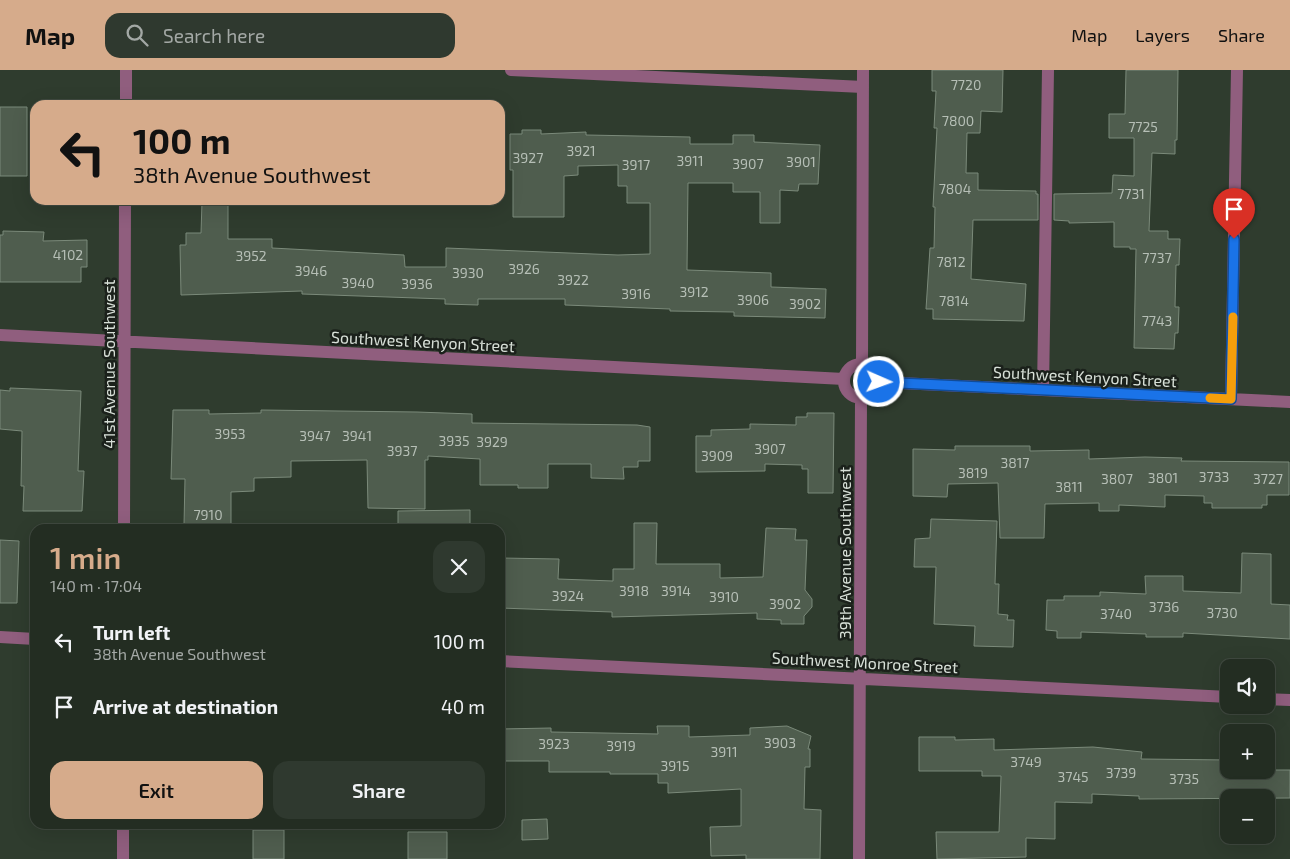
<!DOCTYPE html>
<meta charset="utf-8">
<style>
:root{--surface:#232d22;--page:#2f392f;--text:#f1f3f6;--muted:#a3a8a5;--line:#404940;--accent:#d6ab8b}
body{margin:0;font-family:"Exo 2",sans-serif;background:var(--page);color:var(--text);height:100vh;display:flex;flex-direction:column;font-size:19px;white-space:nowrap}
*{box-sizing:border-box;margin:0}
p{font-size:16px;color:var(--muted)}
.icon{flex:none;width:28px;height:28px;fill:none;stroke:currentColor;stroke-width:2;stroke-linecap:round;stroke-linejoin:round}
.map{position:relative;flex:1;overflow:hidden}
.sheet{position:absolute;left:30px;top:454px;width:475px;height:305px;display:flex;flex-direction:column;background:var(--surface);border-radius:15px;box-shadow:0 5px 20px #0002,0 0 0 1px var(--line)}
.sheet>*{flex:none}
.hud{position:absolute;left:30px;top:30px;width:475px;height:105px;border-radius:15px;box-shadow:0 5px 20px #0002,0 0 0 1px var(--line);background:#d6ab8b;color:#111;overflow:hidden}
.tools{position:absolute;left:1220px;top:589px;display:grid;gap:10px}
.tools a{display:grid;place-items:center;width:55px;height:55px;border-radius:10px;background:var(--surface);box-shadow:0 5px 20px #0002,0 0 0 1px var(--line);font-size:25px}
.pin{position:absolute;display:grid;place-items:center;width:42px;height:42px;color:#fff;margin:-51px -21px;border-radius:50% 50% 50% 0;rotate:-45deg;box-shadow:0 0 5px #0007}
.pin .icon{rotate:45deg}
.me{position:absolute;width:55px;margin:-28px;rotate:92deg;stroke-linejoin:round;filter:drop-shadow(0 0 4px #0008)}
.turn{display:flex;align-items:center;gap:18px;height:105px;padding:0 20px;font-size:22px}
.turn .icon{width:65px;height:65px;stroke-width:2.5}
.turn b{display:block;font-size:35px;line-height:42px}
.round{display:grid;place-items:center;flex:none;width:52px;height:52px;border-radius:15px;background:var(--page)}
.head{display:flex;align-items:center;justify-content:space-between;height:85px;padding:0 20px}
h1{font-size:30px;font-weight:600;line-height:38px;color:var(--accent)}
.cta{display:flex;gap:10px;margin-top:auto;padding:10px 20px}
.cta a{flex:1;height:58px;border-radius:15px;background:var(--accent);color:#111;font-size:20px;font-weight:600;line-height:58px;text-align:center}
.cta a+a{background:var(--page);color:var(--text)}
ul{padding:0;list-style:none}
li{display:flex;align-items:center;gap:15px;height:65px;padding:0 20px}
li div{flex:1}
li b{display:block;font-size:19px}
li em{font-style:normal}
header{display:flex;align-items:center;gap:30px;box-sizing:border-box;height:70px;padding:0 25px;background:var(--accent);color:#111}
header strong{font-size:24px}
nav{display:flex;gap:28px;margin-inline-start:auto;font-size:18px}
.search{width:350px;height:45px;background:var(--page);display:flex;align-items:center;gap:12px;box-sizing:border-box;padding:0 18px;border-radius:15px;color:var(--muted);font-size:19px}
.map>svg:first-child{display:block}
.building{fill:#4f5d4e;stroke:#7b8a7a}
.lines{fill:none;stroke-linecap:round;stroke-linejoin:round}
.minor{stroke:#905e7e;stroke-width:12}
.route-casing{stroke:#114b97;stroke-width:12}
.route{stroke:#1a73e8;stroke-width:9}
.slow{stroke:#f59e0b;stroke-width:9}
.labels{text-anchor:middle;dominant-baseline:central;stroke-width:5;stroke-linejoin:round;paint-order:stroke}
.number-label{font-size:14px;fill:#b6bfb6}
.street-label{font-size:16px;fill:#d8e0d8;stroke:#1b211b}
</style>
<header>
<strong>Map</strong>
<div class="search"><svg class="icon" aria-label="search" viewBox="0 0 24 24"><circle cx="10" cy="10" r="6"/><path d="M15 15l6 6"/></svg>Search here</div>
<nav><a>Map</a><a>Layers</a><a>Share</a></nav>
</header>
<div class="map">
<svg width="1290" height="789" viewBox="0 0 1290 789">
<rect width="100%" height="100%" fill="#2f3c2e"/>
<!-- building -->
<path class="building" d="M 932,0 L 1003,0 L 1002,42 L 981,41 L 980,63 L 967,63 L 966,103 L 978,103 L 978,120 L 1036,121 L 1036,124 L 1038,124 L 1038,150 L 973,150 L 971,209 L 1026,214 L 1024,251 L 933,249 L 933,239 L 926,239 L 930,178 L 934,178 L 935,137 L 933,137 L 937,58 L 934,58 L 936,21 L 932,21 Z
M 1126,0 L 1178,0 L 1177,70 L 1175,70 L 1175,84 L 1152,83 L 1149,161 L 1168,161 L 1168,169 L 1180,169 L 1179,195 L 1176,195 L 1175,237 L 1179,237 L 1178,263 L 1175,263 L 1174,279 L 1134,278 L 1136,179 L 1130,179 L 1130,177 L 1114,177 L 1114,152 L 1069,153 L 1069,151 L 1054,150 L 1054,124 L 1112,123 L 1113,105 L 1134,106 L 1134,68 L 1109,68 L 1109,44 L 1125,44 Z
M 0,37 L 27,37 L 27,106 L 0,106 Z
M 522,60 L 541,60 L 541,64 L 586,62 L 586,65 L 690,67 L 690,74 L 733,74 L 733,65 L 754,65 L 754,72 L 820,75 L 818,114 L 799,114 L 798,121 L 780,120 L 780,153 L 760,153 L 760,122 L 733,122 L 733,113 L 688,113 L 687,200 L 771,203 L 771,217 L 826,219 L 825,248 L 734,246 L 734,242 L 670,241 L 670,239 L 565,235 L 565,229 L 478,229 L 478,235 L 445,234 L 445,229 L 302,224 L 302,221 L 181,225 L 180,175 L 186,175 L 186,163 L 201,163 L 202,132 L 228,132 L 228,169 L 272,169 L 272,178 L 404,185 L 405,197 L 446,197 L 446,178 L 618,185 L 650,184 L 650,133 L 627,133 L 627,116 L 618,116 L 618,95 L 578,96 L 578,105 L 564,106 L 564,147 L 513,147 L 513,100 L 510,100 L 510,64 L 522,64 Z
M 3,161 L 44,162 L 43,171 L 87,170 L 87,197 L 81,197 L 81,212 L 0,212 L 0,165 L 3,165 Z
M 10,318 L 81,321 L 78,401 L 84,401 L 82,441 L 23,441 L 24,416 L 21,416 L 22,361 L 0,359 L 0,320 L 10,321 Z
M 173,340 L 209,340 L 209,344 L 261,343 L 261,340 L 417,342 L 472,344 L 472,353 L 637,355 L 650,357 L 650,391 L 638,391 L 638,397 L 623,397 L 624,409 L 591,408 L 591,394 L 548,394 L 548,418 L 518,418 L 518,415 L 480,415 L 480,389 L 428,386 L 428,390 L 425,390 L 425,439 L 368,438 L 367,390 L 291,391 L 291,407 L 254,408 L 254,421 L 231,422 L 231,459 L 190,459 L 190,456 L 184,455 L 185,409 L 171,409 Z
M 807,343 L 834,343 L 833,423 L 808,423 L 808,399 L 802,399 L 802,395 L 765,394 L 765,401 L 696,402 L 696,366 L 711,366 L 711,360 L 750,359 L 750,354 L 796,355 L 796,347 L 807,347 Z
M 955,376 L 1030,376 L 1030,381 L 1089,380 L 1089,389 L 1145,387 L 1182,388 L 1181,391 L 1289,392 L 1289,425 L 1267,425 L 1267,435 L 1262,435 L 1262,438 L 1212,438 L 1212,433 L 1204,433 L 1204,426 L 1165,425 L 1165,437 L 1119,435 L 1119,441 L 1099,441 L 1099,433 L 1045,434 L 1044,468 L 1000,468 L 998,413 L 948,414 L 947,427 L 913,426 L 913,379 L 955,380 Z
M 470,440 L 470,459 L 398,459 L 398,441 Z
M 931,449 L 997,451 L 995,514 L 999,514 L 998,544 L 1008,545 L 1007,550 L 1014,550 L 1013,577 L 974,576 L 975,556 L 934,554 L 936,497 L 914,497 L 915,469 L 930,468 Z
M 634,453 L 657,453 L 656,494 L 720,494 L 720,508 L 763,507 L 766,458 L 796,459 L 795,470 L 807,470 L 805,520 L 812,529 L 812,537 L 804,546 L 804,554 L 781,554 L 781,550 L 757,549 L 757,543 L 612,547 L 612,542 L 500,538 L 500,488 L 559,489 L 558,509 L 613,511 L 613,499 L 634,499 Z
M 0,470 L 19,471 L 17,533 L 0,533 Z
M 1242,483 L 1271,484 L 1271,534 L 1290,535 L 1290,569 L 1183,563 L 1183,567 L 1146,567 L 1146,564 L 1081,562 L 1081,568 L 1057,568 L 1057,561 L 1046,560 L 1047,530 L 1064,530 L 1064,526 L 1100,526 L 1100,522 L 1146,524 L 1145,506 L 1183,506 L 1183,521 L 1241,523 Z
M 657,656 L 689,656 L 689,667 L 750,665 L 750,658 L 787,656 L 811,666 L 808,679 L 810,679 L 810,697 L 805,697 L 804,739 L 821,740 L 820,789 L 746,789 L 746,785 L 711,786 L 710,757 L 741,756 L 741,719 L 668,723 L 668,713 L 658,713 L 658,704 L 610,704 L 610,702 L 549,702 L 549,691 L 503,691 L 503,685 L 500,685 L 500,659 L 551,658 L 551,662 L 658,664 Z
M 919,667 L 955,667 L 955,670 L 994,669 L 994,680 L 1093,677 L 1142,682 L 1141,689 L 1229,690 L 1229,700 L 1290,700 L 1290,728 L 1139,729 L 1139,726 L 1092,724 L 1092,733 L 1055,732 L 1055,769 L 1026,768 L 1026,787 L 937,789 L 936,762 L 999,762 L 1001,706 L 982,706 L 982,701 L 919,701 Z
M 547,749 L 548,769 L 522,770 L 522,750 Z
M 253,760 L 284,760 L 284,789 L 253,789 Z
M 408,762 L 447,762 L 447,789 L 408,789 Z"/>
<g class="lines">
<!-- minor -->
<path class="minor" d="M 511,0 L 863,17
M 126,35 L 126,0
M 0,265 L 844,309
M844 311a17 17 0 1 1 34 0a17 17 0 1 1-34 0Z
M 862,294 L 863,0
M 879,312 L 1290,332
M 1043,320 L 1048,0
M 1231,329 L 1237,0
M 124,459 L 125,130
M 0,567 L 35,569
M 500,591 L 1229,627
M 1266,629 L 1290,630
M 123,789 L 123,754
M 859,789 L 861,328"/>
</g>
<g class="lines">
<defs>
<path id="route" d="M 879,312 L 1231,329 L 1234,169"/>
</defs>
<!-- route casing -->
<use href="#route" class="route-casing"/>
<!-- route -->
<use href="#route" class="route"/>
<!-- slow -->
<path class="slow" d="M 1210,328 L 1231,329 L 1233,247"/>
</g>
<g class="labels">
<!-- number labels -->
<g class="number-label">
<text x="966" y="14">7720</text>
<text x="958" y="50">7800</text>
<text x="1143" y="56">7725</text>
<text x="581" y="80">3921</text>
<text x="528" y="87">3927</text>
<text x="690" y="90">3911</text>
<text x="801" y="91">3901</text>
<text x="748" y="93">3907</text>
<text x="636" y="94">3917</text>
<text x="955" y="118">7804</text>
<text x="1131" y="123">7731</text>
<text x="68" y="184">4102</text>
<text x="251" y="185">3952</text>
<text x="1157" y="187">7737</text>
<text x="951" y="191">7812</text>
<text x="524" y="198">3926</text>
<text x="311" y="200">3946</text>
<text x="468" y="202">3930</text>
<text x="573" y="209">3922</text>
<text x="358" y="212">3940</text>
<text x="417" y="213">3936</text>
<text x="694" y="221">3912</text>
<text x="636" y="223">3916</text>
<text x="753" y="229">3906</text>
<text x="954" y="230">7814</text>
<text x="805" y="233">3902</text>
<text x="1157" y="250">7743</text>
<text x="230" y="363">3953</text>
<text x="315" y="365">3947</text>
<text x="357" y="365">3941</text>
<text x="454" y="370">3935</text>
<text x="492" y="371">3929</text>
<text x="770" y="378">3907</text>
<text x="402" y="380">3937</text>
<text x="717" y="385">3909</text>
<text x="1015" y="392">3817</text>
<text x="973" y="402">3819</text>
<text x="1214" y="406">3733</text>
<text x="1163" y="407">3801</text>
<text x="1117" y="408">3807</text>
<text x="1268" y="408">3727</text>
<text x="1069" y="416">3811</text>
<text x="208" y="444">7910</text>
<text x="634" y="520">3918</text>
<text x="676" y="520">3914</text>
<text x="568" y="525">3924</text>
<text x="724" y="526">3910</text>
<text x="785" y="533">3902</text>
<text x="1164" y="536">3736</text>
<text x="1222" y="542">3730</text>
<text x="1116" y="543">3740</text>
<text x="780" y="672">3903</text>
<text x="554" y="673">3923</text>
<text x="621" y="675">3919</text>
<text x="724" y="681">3911</text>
<text x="1026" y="691">3749</text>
<text x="675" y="695">3915</text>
<text x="1121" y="702">3739</text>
<text x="1073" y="706">3745</text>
<text x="1184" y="708">3735</text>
</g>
<!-- street labels -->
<g class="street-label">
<text transform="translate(423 271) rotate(3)">Southwest Kenyon Street</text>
<text transform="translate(108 294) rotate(-90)">41st Avenue Southwest</text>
<text transform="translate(1085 306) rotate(3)">Southwest Kenyon Street</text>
<text transform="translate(844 483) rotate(-90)">39th Avenue Southwest</text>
<text transform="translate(865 592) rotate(3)">Southwest Monroe Street</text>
</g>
</g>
</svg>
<div class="tools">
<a><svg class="icon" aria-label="sound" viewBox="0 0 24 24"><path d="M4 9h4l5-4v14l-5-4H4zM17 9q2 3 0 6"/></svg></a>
<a>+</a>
<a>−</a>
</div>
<div class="pin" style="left:1234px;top:169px;background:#d93025"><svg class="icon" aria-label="arrive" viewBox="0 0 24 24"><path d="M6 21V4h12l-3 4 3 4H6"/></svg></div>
<svg class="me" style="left:879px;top:312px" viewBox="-20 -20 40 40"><circle r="17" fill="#1a73e8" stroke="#fff" stroke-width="3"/><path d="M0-11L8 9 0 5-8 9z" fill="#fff"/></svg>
<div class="hud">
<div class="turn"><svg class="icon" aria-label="left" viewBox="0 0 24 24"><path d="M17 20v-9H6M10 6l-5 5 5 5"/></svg><div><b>100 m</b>38th Avenue Southwest</div></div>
</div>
<section class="sheet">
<div class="head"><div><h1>1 min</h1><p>140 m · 17:04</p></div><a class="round"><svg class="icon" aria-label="close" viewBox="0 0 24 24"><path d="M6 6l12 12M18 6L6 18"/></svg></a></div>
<ul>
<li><svg class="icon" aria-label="left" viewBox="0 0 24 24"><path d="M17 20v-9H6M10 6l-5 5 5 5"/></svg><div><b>Turn left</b><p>38th Avenue Southwest</p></div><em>100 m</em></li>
<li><svg class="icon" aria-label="arrive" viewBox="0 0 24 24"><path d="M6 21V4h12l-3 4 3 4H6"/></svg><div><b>Arrive at destination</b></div><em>40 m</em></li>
</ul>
<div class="cta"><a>Exit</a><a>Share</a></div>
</section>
</div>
